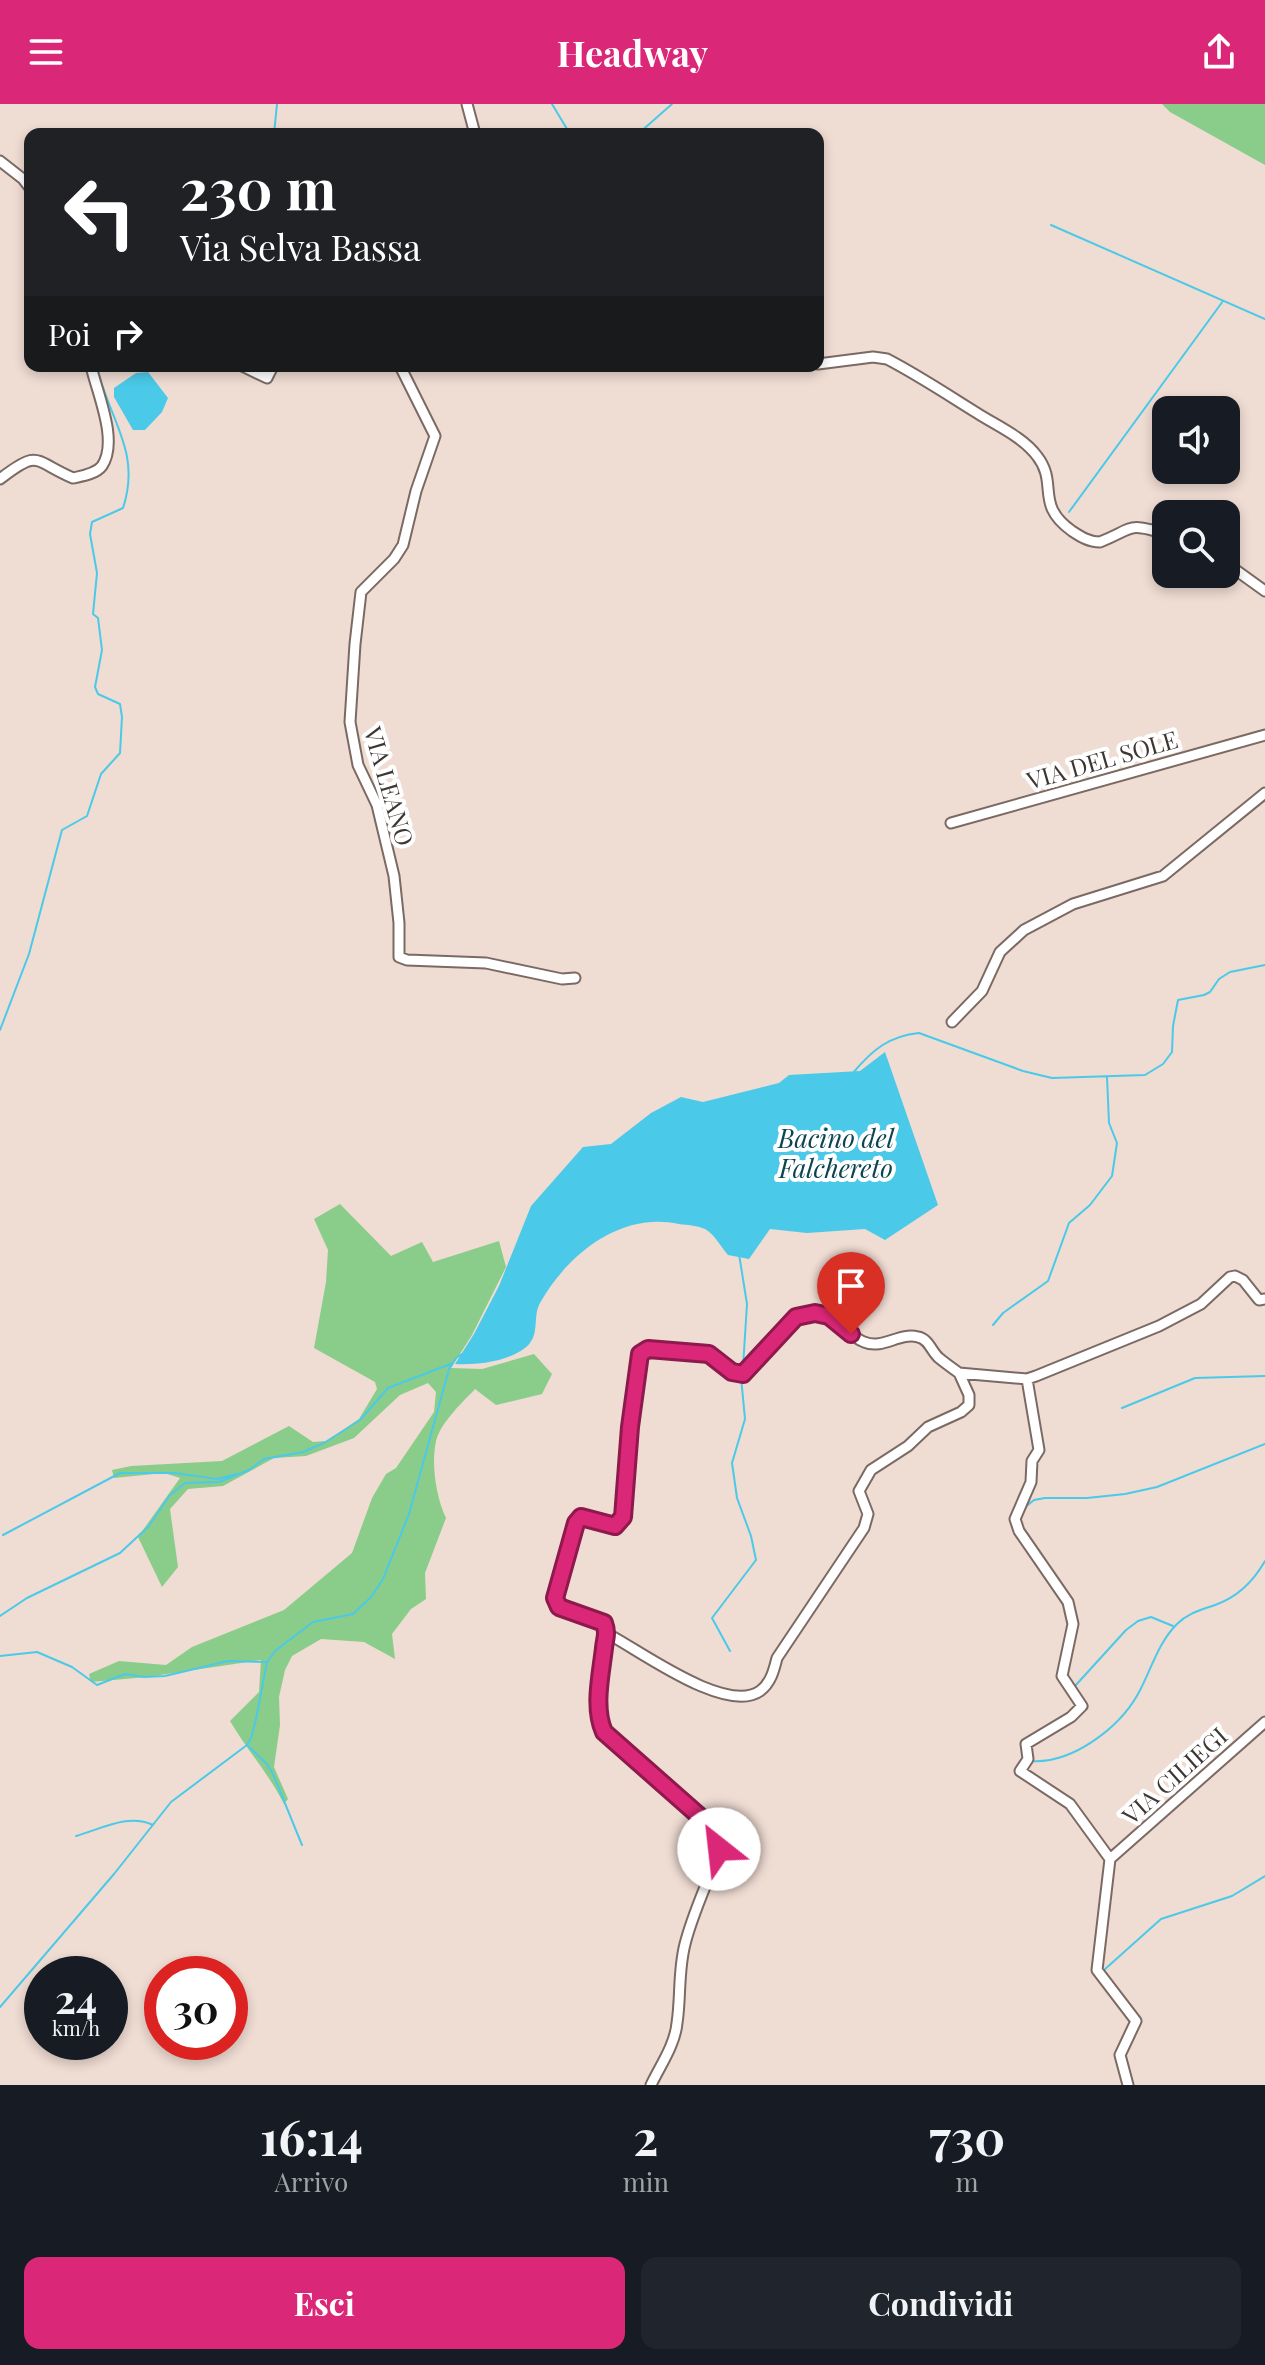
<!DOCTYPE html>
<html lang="it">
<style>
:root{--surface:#171b24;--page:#20242c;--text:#f1f3f6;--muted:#9ea1a6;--accent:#db2777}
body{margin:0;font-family:"Playfair Display",serif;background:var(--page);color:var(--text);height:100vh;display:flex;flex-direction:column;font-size:30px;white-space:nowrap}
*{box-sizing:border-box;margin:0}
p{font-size:26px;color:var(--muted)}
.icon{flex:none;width:44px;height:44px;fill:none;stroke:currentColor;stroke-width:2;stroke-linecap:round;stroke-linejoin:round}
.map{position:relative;height:1981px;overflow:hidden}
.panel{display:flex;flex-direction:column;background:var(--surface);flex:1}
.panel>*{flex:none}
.banner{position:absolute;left:24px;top:24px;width:800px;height:244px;border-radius:16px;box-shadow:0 4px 12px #0003;background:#202124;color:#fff;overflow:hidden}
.fabs{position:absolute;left:1152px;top:292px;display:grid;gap:16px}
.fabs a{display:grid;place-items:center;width:88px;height:88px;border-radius:16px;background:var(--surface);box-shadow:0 4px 12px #0003;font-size:40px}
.speed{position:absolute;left:24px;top:1852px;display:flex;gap:16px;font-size:40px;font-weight:700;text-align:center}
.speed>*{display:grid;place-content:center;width:104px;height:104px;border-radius:50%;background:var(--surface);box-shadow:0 4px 12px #0003;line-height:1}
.speed small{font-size:20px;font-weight:400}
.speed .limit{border:12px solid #d22;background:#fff;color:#111}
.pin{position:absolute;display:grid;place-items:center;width:68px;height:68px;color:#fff;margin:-82px -34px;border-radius:50% 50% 50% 0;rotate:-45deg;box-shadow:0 0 8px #0007}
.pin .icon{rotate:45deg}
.me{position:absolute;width:88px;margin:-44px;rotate:331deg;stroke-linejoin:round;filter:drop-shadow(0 0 6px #0008)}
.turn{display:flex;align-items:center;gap:28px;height:168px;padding:0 24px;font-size:36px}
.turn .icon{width:104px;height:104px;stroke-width:2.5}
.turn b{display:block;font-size:56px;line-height:68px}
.then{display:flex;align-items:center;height:76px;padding:0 24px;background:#0003;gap:16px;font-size:30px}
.eta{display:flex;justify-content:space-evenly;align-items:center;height:136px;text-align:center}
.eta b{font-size:48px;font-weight:700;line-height:56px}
.cta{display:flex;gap:16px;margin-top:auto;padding:16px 24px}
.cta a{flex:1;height:92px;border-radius:16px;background:var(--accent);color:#fff;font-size:32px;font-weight:700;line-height:92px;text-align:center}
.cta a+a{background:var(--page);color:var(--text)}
header{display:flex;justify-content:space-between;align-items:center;height:104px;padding:0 24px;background:var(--accent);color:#fff;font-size:36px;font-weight:700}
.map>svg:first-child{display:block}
.green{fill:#8acd8a}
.water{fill:#4bc9e8}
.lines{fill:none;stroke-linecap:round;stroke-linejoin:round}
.stream{stroke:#4bc9e8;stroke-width:2}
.minor-casing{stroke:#7b6a63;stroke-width:13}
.minor{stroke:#fff;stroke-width:9}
.route-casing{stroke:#8e194d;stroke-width:20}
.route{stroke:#db2777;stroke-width:14}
.labels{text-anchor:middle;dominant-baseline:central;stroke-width:8;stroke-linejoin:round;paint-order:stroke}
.street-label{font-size:24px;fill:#3e3633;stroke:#fff}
.water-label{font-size:26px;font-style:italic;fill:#0c4451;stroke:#fff}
</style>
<header><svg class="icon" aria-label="menu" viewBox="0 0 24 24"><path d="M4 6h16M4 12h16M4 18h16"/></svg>Headway<svg class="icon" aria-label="share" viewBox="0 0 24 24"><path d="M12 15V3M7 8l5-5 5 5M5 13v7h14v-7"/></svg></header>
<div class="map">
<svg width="1265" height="1981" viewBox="0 0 1265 1981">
<rect width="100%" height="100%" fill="#efdcd3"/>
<!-- green -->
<path class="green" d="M 1162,0 L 1265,0 L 1265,61 L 1170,8 Z
M 340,1100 L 391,1152 L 422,1138 L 433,1158 L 499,1137 L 506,1163 L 472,1231 L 451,1264 L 482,1265 L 534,1250 L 552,1270 L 542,1290 L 496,1301 L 475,1285 C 462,1299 441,1318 436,1337 C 431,1360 436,1393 446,1414 L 425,1469 L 426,1495 L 411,1505 L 392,1530 L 395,1555 L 364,1538 L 321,1535 L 292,1552 L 285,1566 L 279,1593 L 280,1621 L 274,1663 L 288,1695 L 284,1700 C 269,1670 247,1646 230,1617 L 259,1588 L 261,1556 L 147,1573 L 91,1578 L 89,1570 L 119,1557 L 166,1561 L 192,1543 L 284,1506 L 352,1449 L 372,1394 L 386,1370 L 396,1364 L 434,1308 L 436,1288 L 428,1279 L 400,1291 L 354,1334 L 306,1352 L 274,1354 L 223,1382 L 188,1385 L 170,1405 L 178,1463 L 162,1483 L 138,1433 L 180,1374 L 164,1369 L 114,1374 L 112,1366 L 131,1362 L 222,1357 L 289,1322 L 313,1338 L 327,1337 L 359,1315 L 377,1285 L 375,1278 L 314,1244 L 326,1178 L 328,1146 L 314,1115 Z"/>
<!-- water -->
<path class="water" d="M 148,268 L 168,294 L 162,308 L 145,326 L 133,326 L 114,293 L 114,284 L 136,269 Z
M 885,948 L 938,1101 L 885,1136 L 865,1125 L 807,1129 L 770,1125 L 749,1155 L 728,1151 C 722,1144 716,1133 708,1127 C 702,1122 687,1121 679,1120 C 620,1107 567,1151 540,1199 C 532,1213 541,1232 525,1244 C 506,1258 478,1261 455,1260 L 474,1230 L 499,1182 L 531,1102 L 583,1043 L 611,1040 L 651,1009 L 681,993 L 703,998 L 779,979 L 789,971 L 860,967 Z"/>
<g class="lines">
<!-- stream -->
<path class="stream" d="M 552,0 L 570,30
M 274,30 L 277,0
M 638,30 L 672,0
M 1051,121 L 1265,215
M 1069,408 L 1223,197
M 0,926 L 29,850 L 62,726 L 87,712 L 101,670 L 120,649 L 122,613 L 120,600 L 98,590 L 95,583 L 102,546 L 98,514 L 93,510 L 97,469 L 90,430 L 92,418 L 123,404 C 142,347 108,315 97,262
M 853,969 C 872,946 889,932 919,929 L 1023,967 L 1052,974 L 1145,971 L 1163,960 L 1172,948 L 1173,922 L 1178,896 L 1204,891 L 1210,888 L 1219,875 L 1230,868 L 1265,861
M 739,1150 L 747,1200 L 743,1263
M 993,1221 L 1003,1209 L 1048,1177 L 1069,1119 L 1090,1101 L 1112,1072 L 1117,1039 L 1109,1019 L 1107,973
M 1122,1304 L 1195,1274 L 1265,1272
M 1024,1404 L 1034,1396 L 1045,1394 L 1087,1394 L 1125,1390 L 1157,1383 L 1265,1340
M 3,1431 L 120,1369 L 175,1369 L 217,1375 L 237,1370
M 0,1512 L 27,1494 L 120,1449 L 149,1422 L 169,1392 L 185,1379 L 219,1378 L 249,1366 L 264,1355 L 303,1348 L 324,1339 L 360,1316 L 388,1284 L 453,1259
M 730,1547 L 712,1514 L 756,1456 L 751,1432 L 737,1394 L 732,1359 L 745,1315 L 741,1273
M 0,1552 L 37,1548 L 72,1563 L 97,1581 L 125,1570 L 144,1573 L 165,1572 L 228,1557 L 267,1558
M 1075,1582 L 1126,1526 L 1138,1517 L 1151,1513 L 1173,1522
M 248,1642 L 267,1660 L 273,1670 L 302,1741
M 1031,1657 C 1072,1660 1119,1624 1138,1590 C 1151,1567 1157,1540 1177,1520 C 1188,1509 1201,1506 1215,1501 C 1238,1493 1253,1478 1265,1457
M 76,1732 C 101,1725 128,1709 153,1721
M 1104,1866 L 1161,1815 L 1232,1792 L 1265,1772
M 0,1903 L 114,1770 L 171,1698 L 247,1641 L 251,1634 L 256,1615 L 267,1558 L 275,1547 L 313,1518 L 353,1510 L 371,1493 L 383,1475 L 409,1410 L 449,1265 L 456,1254 L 462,1250"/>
<defs>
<path id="minor" d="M 467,0 L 475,30
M 0,57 L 23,75 L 30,84
M 818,260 L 873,253 L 887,255 C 918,271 948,291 977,309 C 997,322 1023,333 1037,352 C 1059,380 1034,400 1072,427 C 1081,433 1089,438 1100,438 C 1135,424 1126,418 1166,430
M 242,262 L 267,274 L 273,262
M 400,262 L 435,332 L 416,387 L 403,441 L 394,455 L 361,488 L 355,540 L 350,618 L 358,661 L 377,701 L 394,772 L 399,819 L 399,853 L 407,856 L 486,859 L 562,875 L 575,874
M 0,375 C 40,344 33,357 73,374 C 82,372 96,370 102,362 C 119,337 97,289 91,262
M 1226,459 L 1265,487
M 951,719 L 1265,631
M 952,918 L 982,887 L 1000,848 L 1024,826 L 1073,800 L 1163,772 L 1265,689
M 1027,1275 L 1039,1346 L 1032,1357 L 1031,1378 L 1015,1415 L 1019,1427 L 1068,1498 L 1073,1520 L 1062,1572 L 1082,1602 L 1071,1613 L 1026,1640 L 1028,1655 L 1020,1667 L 1070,1700 L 1110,1755 L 1097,1866 L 1136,1917 L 1120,1951 L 1128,1981
M 608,1530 L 604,1519 L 596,1514 L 559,1503 L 555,1494 L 576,1419 L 581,1413 L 615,1422 L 623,1413 L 626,1361 L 640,1250 L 648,1245 L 709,1250 L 732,1268 L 743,1270 C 763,1249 797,1196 829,1212 C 842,1219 850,1233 864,1238 C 883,1246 899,1228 918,1233 C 929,1235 931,1247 939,1254 C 945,1259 952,1264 959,1269
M 1110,1755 L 1265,1618
M 651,1981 C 660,1962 675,1941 677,1919 C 681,1893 678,1867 685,1840 C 694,1804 712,1771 722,1736 L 714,1725 L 604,1628 C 595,1606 598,1552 608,1530 C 639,1546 726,1611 760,1587 C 771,1579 774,1566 777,1554 L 864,1424 L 868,1410 L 859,1387 L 871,1366 L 908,1342 L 928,1323 L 961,1308 L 969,1301 L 969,1291 L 959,1269 L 1027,1275 L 1036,1272 L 1159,1222 L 1201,1200 L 1230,1173 L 1235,1172 L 1243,1176 L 1259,1196 L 1265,1195"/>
</defs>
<!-- minor casing -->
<use href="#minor" class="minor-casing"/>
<!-- minor -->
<use href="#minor" class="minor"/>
</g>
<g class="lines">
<defs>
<path id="route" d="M 719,1745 L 722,1736 L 714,1725 L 604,1628 C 593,1603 601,1571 604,1544 C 605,1534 608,1530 604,1519 L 559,1503 L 555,1494 L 576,1419 L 581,1413 L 615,1422 L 623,1413 L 630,1323 L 640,1250 L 648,1245 L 709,1250 L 732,1268 L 743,1270 L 796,1213 L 815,1209 L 829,1212 L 851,1230"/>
</defs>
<!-- route casing -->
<use href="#route" class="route-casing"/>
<!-- route -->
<use href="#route" class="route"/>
</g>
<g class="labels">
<!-- street labels -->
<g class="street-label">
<text transform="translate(1102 655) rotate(-16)">VIA DEL SOLE</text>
<text transform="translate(390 682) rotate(74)">VIA LEANO</text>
<text transform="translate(1174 1671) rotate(-42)">VIA CILIEGI</text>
</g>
<!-- water labels -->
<g class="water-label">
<text x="836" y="1033">Bacino del<tspan x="836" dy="30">Falchereto</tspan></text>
</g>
</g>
</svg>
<div class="fabs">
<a><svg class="icon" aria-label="sound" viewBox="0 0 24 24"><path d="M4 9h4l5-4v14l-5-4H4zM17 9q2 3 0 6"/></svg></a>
<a><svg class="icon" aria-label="search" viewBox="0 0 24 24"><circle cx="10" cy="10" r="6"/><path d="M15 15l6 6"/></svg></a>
</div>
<div class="speed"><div>24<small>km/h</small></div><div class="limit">30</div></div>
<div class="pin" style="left:851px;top:1230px;background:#d93025"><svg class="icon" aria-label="arrive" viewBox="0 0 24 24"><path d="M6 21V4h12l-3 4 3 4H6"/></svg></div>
<svg class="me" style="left:719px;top:1745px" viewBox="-20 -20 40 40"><circle r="19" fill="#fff"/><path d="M0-13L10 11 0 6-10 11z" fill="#db2777"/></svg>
<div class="banner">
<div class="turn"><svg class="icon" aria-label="left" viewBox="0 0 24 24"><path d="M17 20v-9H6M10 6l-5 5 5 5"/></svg><div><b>230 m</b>Via Selva Bassa</div></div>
<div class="then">Poi<svg class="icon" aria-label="right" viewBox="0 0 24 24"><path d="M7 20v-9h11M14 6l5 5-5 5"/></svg></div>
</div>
</div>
<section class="panel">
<div class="eta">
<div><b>16:14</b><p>Arrivo</p></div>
<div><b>2</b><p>min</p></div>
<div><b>730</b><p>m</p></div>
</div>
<div class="cta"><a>Esci</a><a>Condividi</a></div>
</section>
